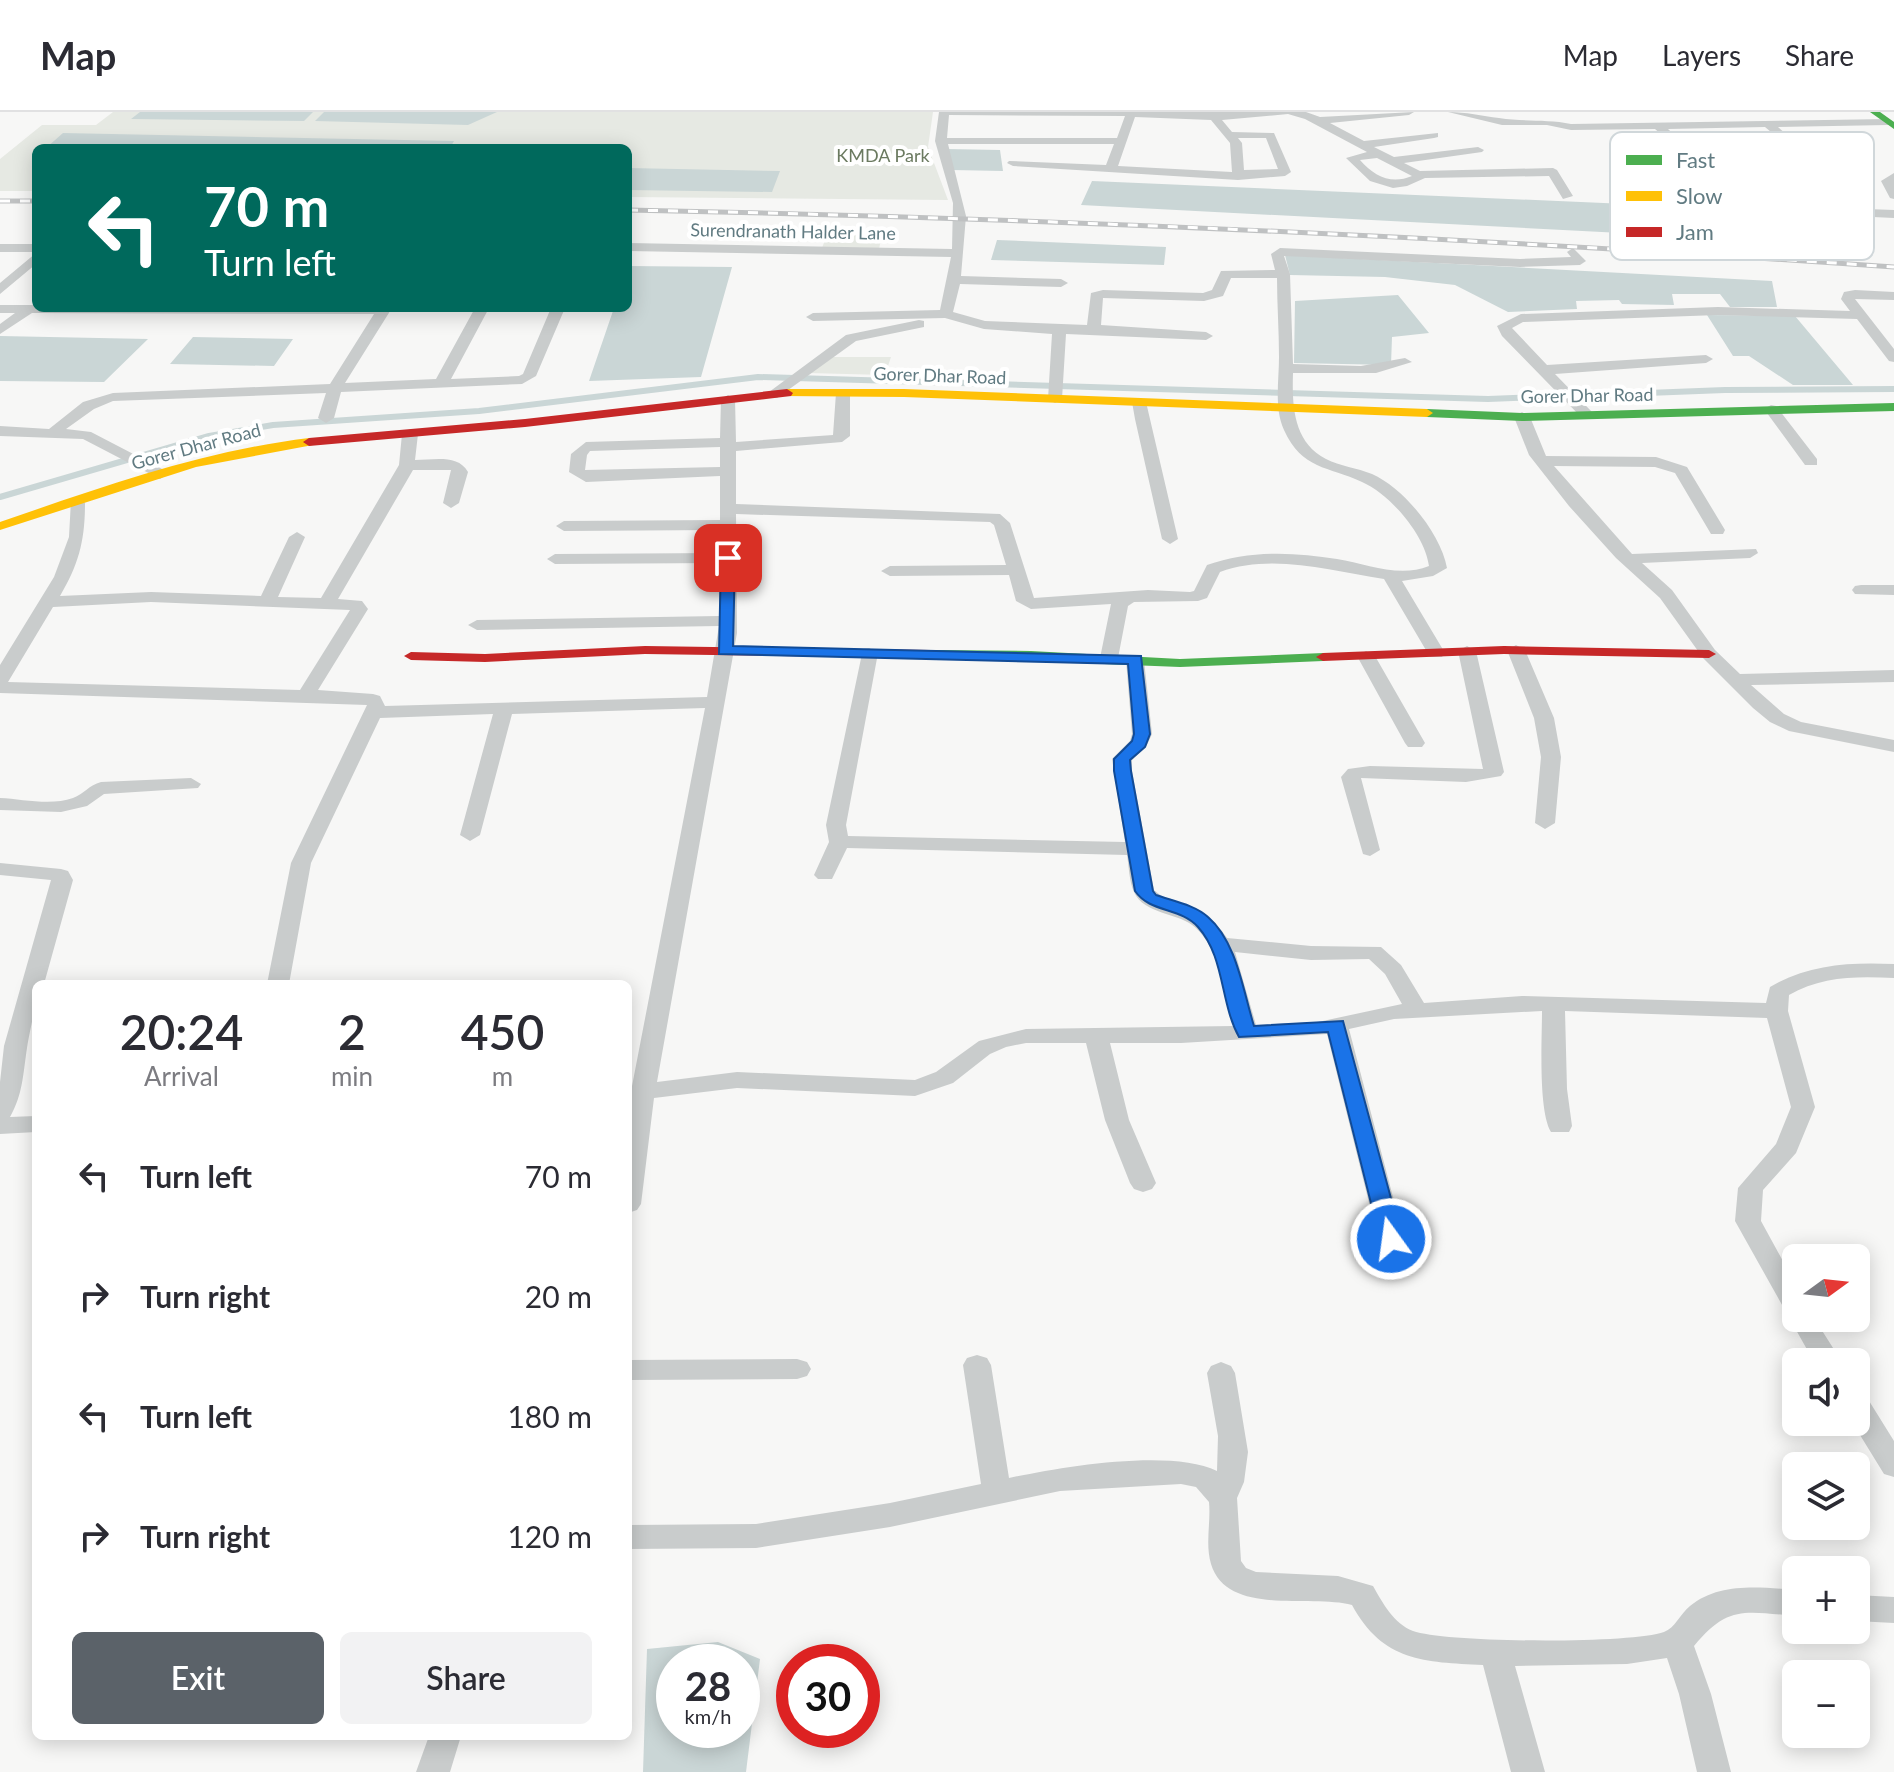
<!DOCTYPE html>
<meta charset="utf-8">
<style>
:root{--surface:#fff;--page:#f2f2f3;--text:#2b2b33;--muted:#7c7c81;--line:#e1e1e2;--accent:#5b6269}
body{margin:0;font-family:Lato,sans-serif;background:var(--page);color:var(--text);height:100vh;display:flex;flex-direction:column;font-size:30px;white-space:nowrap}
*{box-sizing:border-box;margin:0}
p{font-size:26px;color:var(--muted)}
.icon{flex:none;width:44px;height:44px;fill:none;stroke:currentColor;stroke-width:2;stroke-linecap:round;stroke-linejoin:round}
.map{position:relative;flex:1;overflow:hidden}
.details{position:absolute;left:32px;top:868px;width:600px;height:760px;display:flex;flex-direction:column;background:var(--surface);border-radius:12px;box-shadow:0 4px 20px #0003}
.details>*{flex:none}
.top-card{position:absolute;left:32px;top:32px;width:600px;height:168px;border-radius:12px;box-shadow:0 4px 20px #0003;background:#00695c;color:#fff;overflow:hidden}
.needle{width:52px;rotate:75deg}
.fabs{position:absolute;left:1782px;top:1132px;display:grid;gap:16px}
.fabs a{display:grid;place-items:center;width:88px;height:88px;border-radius:12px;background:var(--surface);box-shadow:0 4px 20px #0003;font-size:40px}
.speed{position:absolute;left:656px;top:1532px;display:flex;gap:16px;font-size:40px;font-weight:700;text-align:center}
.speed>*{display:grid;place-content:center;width:104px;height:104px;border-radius:50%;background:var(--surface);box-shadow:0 4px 20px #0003;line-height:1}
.speed small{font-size:20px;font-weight:400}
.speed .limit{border:12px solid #d22;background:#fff;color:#111}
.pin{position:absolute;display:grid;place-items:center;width:68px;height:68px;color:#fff;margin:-34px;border-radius:16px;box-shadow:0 4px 12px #0006}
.me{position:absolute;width:88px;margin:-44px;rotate:346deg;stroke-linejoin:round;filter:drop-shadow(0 0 6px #0008)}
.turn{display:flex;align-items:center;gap:28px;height:168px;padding:0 40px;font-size:36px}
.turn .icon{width:104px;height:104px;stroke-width:2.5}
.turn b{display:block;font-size:56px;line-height:68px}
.eta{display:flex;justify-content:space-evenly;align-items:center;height:136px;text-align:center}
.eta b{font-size:48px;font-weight:600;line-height:56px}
.primary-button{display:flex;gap:16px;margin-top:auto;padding:16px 40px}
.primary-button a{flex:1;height:92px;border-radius:12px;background:var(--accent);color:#fff;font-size:32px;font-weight:600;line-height:92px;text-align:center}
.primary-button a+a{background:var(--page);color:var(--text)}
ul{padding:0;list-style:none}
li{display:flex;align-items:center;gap:24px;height:120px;padding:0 40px}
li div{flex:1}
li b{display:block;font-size:30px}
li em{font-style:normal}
header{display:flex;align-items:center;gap:48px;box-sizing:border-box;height:112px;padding:0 40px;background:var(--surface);border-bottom:2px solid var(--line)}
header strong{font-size:38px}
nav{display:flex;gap:44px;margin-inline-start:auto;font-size:28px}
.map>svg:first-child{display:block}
.green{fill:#e6e9e3}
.water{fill:#cad6d6;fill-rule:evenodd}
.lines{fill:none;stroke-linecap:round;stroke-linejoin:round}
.stream{stroke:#cad6d6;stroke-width:6}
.street{fill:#c9cccc;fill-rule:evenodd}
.fast{fill:#4caf50;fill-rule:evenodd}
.slow{fill:#ffc107;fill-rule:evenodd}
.jam{fill:#c62828;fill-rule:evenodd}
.rail-casing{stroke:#bfc1c2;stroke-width:5}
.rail{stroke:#fff;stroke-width:3;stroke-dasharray:10;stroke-linecap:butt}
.route{fill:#1a73e8;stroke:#114b97;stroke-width:2}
.labels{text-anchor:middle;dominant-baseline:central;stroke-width:8;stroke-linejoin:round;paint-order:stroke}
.far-park-label{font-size:18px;fill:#6b7a60;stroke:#fff}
.far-street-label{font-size:18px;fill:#617b82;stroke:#fff}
.key{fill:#fff;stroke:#d0d7da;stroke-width:2}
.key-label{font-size:22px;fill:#617b82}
</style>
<header>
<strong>Map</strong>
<nav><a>Map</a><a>Layers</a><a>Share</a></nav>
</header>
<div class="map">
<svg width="1894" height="1660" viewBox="0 0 1894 1660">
<rect width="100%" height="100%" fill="#f7f7f6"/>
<!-- green -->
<path class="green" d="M 113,0 L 933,0 L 928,35 L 948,88 L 628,85 L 628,36 L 36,36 L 36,79 L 0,79 L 0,47 L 42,13 L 96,13 Z
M 829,117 L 883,118 L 879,137 L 822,136 Z
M 833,245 L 891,245 L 885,263 L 808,261 Z"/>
<!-- water -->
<path class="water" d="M 140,0 L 313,0 L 304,9 L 131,7 Z
M 324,0 L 497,0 L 468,13 L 315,9 Z
M 63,21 L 454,29 L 450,36 L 46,36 Z
M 947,37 L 1000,38 L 1003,59 L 952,58 Z
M 628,56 L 780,59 L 772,80 L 628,78 Z
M 1092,69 L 1649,93 L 1660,123 L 1081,93 Z
M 997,128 L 1166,135 L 1164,153 L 991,148 Z
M 1285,143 L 1772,169 L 1777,195 L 1730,195 L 1720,182 L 1672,182 L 1674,193 L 1622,192 L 1619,188 L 1576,189 L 1577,197 L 1508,200 L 1455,173 L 1385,165 L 1290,163 Z
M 628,154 L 732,155 L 701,265 L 589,269 L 614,196 L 628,196 Z
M 1398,183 L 1429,221 L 1392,225 L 1391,253 L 1294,251 L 1295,189 Z
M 1707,203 L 1795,204 L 1853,273 L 1793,273 L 1749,244 L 1733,244 Z
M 0,224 L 148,227 L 104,270 L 0,269 Z
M 193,225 L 293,227 L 274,254 L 170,252 Z
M 718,1530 L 760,1547 L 746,1660 L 643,1660 L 647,1537 ZM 674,1550 L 742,1550 L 742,1618 L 674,1618 Z"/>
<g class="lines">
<!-- stream -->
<path class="stream" d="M 0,385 L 209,324 L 273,313 L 479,299 L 758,265 L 1488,287 L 1725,278 L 1894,277"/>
<!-- street -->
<path class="street" d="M 939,0 L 1306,0 L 1320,5 L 1414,0 L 1409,3 L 1330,11 L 1364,29 L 1438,21 L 1438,25 L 1434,26 L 1374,35 L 1394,45 L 1478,35 L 1484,38 L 1482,40 L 1404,51 L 1420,59 L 1553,56 L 1557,58 L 1573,84 L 1563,87 L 1549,64 L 1425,66 L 1407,74 L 1393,76 L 1370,69 L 1346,46 L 1367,40 L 1305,7 L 1288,2 L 1222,8 L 1232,20 L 1274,21 L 1291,60 L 1285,64 L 1238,68 L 1013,54 L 1007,51 L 1009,49 L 1106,53 L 1114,32 L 948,32 L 966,104 L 961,164 L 1061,167 L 1068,171 L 1061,175 L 960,172 L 953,200 L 985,209 L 1087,213 L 1091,181 L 1103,178 L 1203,181 L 1212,178 L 1221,159 L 1275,158 L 1271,142 L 1280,136 L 1520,147 L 1571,145 L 1567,140 L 1573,136 L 1586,149 L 1580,153 L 1520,155 L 1284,144 L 1290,162 L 1293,252 L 1361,254 L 1405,246 L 1412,250 L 1376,261 L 1293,261 C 1292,293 1293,330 1326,347 C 1340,354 1357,356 1372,362 C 1404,376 1441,422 1447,456 L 1433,464 L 1402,469 L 1445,541 L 1442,545 L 1430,545 L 1384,467 C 1331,459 1273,441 1220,460 L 1207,486 L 1198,489 L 1134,490 L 1128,494 L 1118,546 L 1109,551 L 1100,546 L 1111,492 L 1031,497 L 1016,489 L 1009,463 L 890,464 L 881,459 L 890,454 L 1006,453 L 994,413 L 990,410 L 736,402 L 737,521 L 657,970 L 737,960 L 915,968 L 936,960 L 979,929 L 1026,917 L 1233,914 C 1225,882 1221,840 1196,816 C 1179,800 1144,803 1134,780 C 1129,769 1129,754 1127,743 L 847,736 L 832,767 L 818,767 L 814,763 L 829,730 L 826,713 L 863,537 L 869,536 L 878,541 L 846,713 L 848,724 L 1125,730 L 1112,647 L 1130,629 L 1132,622 L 1126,548 L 1135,543 L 1144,548 L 1152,622 L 1146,635 L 1132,648 L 1132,659 L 1154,778 C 1180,801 1201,787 1227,826 L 1311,834 L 1381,835 L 1401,853 L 1424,891 L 1522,884 L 1766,891 L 1770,875 C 1808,852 1851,850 1894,852 L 1894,866 C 1858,864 1821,864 1789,883 L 1788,899 L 1815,995 L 1796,1041 L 1763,1078 L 1761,1109 L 1796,1173 L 1796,1206 L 1814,1206 L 1842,1250 L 1814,1250 L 1735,1109 L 1738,1076 L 1776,1032 L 1791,995 L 1767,906 L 1565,899 L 1567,977 L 1572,1014 L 1569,1020 L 1551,1020 C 1538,998 1542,927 1542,899 L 1394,907 L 1349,917 L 1404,1127 L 1400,1134 L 1391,1136 L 1382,1134 L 1378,1127 L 1327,922 L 1181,931 L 1110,931 L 1129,1008 L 1156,1071 L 1152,1077 L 1143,1080 L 1134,1077 L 1130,1071 L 1105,1008 L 1086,931 L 1026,931 L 1006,935 L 990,942 L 953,971 L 915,984 L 737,976 L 654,986 L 641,1092 L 637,1098 L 628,1101 L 628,974 L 632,974 L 705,596 L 512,602 L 480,723 L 470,729 L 460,723 L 493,602 L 380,606 L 311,751 L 289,872 L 267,872 L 291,751 L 367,593 L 0,581 L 0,553 L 54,465 L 69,425 L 71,388 L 77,386 L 85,391 C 85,428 79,452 60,484 L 151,480 L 261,484 L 289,425 L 297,420 L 305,425 L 278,485 L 321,486 L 399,353 L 402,322 L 410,317 L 418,322 L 415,348 C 434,348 458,342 468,360 L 459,391 L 451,396 L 443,391 L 451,358 L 413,358 L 338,487 L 362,489 L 368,497 L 318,578 L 373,582 L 380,584 L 385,594 L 707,585 L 719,514 L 477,518 L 468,513 L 477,508 L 719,504 L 720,451 L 555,452 L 547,447 L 555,442 L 720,441 L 720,418 L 564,419 L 556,414 L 564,409 L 720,408 L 720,364 L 586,370 L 569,360 L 571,342 L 586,330 L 720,326 L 721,287 L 728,283 L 735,287 L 736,330 L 833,323 L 836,281 L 843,277 L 850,281 L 850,324 L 842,330 L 736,339 L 736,392 L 1000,402 L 1010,411 L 1034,486 L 1148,478 L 1190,480 L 1194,479 L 1207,453 C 1249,438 1294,440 1337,447 C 1367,452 1399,466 1429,454 C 1425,423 1390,382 1362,370 C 1328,354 1302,358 1284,318 C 1274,296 1279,269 1279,245 C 1279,219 1277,192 1277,166 L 1231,166 L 1223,184 L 1204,189 L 1103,186 L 1101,213 L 1206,220 L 1213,224 L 1206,228 L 1066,222 L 1062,287 L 1055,291 L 1048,287 L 1052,222 L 984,217 L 945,206 L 813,209 L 806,205 L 813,201 L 940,198 L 951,145 L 628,139 L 628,131 L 952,137 L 953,91 L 935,29 ZM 949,3 L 1125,4 L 1117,26 L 947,26 ZM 1135,5 L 1211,8 L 1230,31 L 1232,60 L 1118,54 ZM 1238,26 L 1266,26 L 1278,57 L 1244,58 L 1242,31 ZM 1377,46 L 1412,64 C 1391,73 1374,64 1360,48 ZM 720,335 L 720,355 L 585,358 L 587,343 L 590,339 ZM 151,490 L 350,498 L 300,578 L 8,570 L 53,495 ZM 1235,840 L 1311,848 L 1369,847 L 1385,862 L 1402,892 L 1318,910 L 1256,913 Z
M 1448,0 C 1466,0 1482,4 1499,6 C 1523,10 1547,7 1571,12 L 1888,7 L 1894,10 L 1888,13 L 1778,15 L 1810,44 L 1812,46 L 1806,49 L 1765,15 L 1668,17 L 1693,41 L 1693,45 L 1689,46 L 1655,17 L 1571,18 L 1547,13 L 1502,13 Z
M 1894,61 L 1894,87 L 1890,86 L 1881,69 Z
M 1788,64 L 1792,65 L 1812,95 L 1894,98 L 1894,106 L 1679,96 L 1683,105 L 1677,109 L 1673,108 L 1664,95 L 1678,88 L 1800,94 L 1782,68 Z
M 0,132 L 36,132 L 36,140 L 0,140 Z
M 36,141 L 36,152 L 0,182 L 0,171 Z
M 1855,178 L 1894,180 L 1894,188 L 1855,187 L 1894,237 L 1894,250 L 1889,249 L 1857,207 L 1718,203 L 1523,210 L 1512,216 L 1547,253 L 1706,243 L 1713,247 L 1706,251 L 1555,262 L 1592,300 L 1594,303 L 1587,307 L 1582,306 L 1502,224 L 1497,214 L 1521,202 L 1718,195 L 1850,199 L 1841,187 L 1844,180 Z
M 0,193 L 36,193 L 36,196 L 392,196 L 345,271 L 436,267 L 475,196 L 489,196 L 451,267 L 519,264 L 523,262 L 551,196 L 565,196 L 536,264 L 522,272 L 341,280 L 334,306 L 326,311 L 318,306 L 326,281 L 113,289 L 94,297 L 66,317 L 91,320 L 166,359 L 168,362 L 160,367 L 83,327 L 0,324 L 0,314 L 49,317 L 83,290 L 113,281 L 330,272 L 374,202 L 32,201 L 0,222 L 0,212 L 15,201 L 0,201 Z
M 919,208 L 924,209 L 924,215 L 856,229 L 777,286 L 767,286 L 765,283 L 846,223 Z
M 1139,286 L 1146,290 L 1178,427 L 1170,432 L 1162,427 L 1135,307 L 1132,290 Z
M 1771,293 L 1776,294 L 1817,347 L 1817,353 L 1805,353 L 1764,297 Z
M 1522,300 L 1530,305 L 1546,344 L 1656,345 L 1687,355 L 1725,418 L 1723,422 L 1711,422 L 1675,361 L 1655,355 L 1554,354 L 1632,442 L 1756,437 L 1758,441 L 1750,446 L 1642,451 L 1672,478 L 1715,538 L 1740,562 L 1894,558 L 1894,570 L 1751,573 L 1784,602 L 1801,610 L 1894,628 L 1894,640 L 1789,619 L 1770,610 L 1753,596 L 1703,546 L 1660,486 L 1616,446 L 1569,394 L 1529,343 L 1514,305 Z
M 1861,473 L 1894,473 L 1894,483 L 1855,482 L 1852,478 L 1855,474 Z
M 1516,533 L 1525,538 L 1554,606 L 1561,645 L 1555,711 L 1545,717 L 1535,711 L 1541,645 L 1534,606 L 1507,538 Z
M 1467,534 L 1476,539 L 1504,660 L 1501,664 L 1466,670 L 1361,666 L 1380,738 L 1370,744 L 1363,742 L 1341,665 L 1348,657 L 1370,654 L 1483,657 L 1458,539 Z
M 1366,539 L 1375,544 L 1425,631 L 1422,635 L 1408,635 L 1405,631 L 1357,544 Z
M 191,666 L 201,672 L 198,676 L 104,682 L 87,694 L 61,700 L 0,698 L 0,686 C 22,687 51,694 73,686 C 84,682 89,673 101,670 Z
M 0,751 L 61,757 L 68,759 L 73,768 L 44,872 L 36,872 C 36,899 31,911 27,936 C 23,962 23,982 10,1005 L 36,1004 L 36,1020 L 0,1022 L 0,970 L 4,934 L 51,768 L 0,763 Z
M 977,1243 L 987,1246 L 991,1253 L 1009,1366 C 1060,1355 1171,1336 1217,1359 L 1218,1324 L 1207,1261 L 1211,1254 L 1221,1250 L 1231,1254 L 1235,1261 L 1248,1340 L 1244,1370 L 1237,1386 L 1241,1449 L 1246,1456 L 1256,1460 L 1338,1464 L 1373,1474 C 1382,1490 1394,1512 1413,1519 C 1446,1531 1631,1532 1664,1520 C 1675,1516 1680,1502 1690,1494 C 1719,1470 1760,1475 1796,1478 L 1796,1504 C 1746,1500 1728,1492 1694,1534 L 1711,1582 L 1731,1660 L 1697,1660 L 1679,1582 L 1667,1546 L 1627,1552 L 1515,1554 L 1545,1660 L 1511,1660 L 1483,1553 C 1424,1550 1383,1550 1352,1493 C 1311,1482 1227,1505 1211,1452 C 1205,1432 1211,1410 1209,1390 L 1196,1375 L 1181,1372 L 1060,1379 L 890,1415 L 756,1436 L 628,1437 L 628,1413 L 756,1412 L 890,1391 L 981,1372 L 963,1253 L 967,1246 Z
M 797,1247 L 807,1250 L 811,1257 L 807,1264 L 797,1267 L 628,1268 L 628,1248 Z
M 1856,1281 L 1866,1284 L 1894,1329 L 1894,1365 L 1884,1362 L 1852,1310 L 1856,1310 Z
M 1856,1483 L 1894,1485 L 1894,1511 L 1856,1509 Z
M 429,1624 L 461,1624 L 450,1660 L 416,1660 Z"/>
<!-- fast -->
<path class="fast" d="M 1870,0 L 1880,0 L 1894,10 L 1894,17 Z
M 1894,291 L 1894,299 L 1522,309 L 1427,305 L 1421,301 L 1427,297 L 1522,301 Z
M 931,538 L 1031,539 L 1180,547 L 1323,541 L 1330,545 L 1323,549 L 1180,555 L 926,545 L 924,542 Z"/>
<!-- slow -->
<path class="slow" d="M 787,277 L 904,277 L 1427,297 L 1433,301 L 1427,305 L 904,285 L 783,284 L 781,281 Z
M 309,326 L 313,327 L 313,333 L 196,355 L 0,418 L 0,410 C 102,375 202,339 309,326 Z"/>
<!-- jam -->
<path class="jam" d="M 787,277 L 793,281 L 791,284 L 525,315 L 309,334 L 303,330 L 309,326 L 525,307 Z
M 645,534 L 931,538 L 938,542 L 931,546 L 645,542 L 485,550 L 411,548 L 404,544 L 411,540 L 485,542 Z
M 1504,534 L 1709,538 L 1716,542 L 1709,546 L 1504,542 L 1323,549 L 1316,545 L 1323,541 Z"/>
<defs>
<path id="rail" d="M 0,89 L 36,89
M 628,98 C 1051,106 1472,126 1894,155"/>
</defs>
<!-- rail casing -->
<use href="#rail" class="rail-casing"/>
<!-- rail -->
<use href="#rail" class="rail"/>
</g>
<!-- route -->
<path class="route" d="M 728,442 L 735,446 L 733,534 L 1141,544 L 1150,622 L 1145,635 L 1130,648 L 1131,659 L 1153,779 L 1156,783 C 1173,789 1195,793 1208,805 C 1237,830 1243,879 1254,914 L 1343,909 L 1402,1127 L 1398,1132 L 1383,1132 L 1380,1127 L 1328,920 L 1239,925 C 1220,891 1225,845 1198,815 C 1180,795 1150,801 1135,779 L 1114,659 L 1114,647 L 1132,629 L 1134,622 L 1128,552 L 719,542 L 721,446 Z"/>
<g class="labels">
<!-- far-park labels -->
<g class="far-park-label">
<text x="883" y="43">KMDA Park</text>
</g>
<!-- far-street labels -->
<g class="far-street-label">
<text transform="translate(793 119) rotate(1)">Surendranath Halder Lane</text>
<text transform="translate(940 263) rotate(2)">Gorer Dhar Road</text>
<text transform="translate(1587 283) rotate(-1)">Gorer Dhar Road</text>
<text transform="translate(196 334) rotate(-15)">Gorer Dhar Road</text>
</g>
</g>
<!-- legend -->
<rect x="1610" y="20" width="264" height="128" rx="12" class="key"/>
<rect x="1626" y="43" width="36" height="10" fill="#4caf50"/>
<rect x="1626" y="79" width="36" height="10" fill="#ffc107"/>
<rect x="1626" y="115" width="36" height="10" fill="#c62828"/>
<g class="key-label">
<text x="1676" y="56">Fast</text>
<text x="1676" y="92">Slow</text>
<text x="1676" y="128">Jam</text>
</g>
</svg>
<div class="fabs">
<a><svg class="needle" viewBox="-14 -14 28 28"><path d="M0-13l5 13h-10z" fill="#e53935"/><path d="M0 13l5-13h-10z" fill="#7c7c81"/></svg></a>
<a><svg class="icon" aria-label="sound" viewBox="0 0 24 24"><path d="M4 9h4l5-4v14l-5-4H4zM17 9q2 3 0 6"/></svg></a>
<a><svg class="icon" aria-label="layers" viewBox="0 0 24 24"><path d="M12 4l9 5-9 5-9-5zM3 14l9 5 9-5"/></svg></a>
<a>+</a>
<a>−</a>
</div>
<div class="speed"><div>28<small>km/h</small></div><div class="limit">30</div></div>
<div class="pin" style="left:728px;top:446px;background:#d93025"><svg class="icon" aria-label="arrive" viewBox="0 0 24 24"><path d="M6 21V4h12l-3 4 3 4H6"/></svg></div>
<svg class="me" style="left:1391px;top:1127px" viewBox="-20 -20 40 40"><circle r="17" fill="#1a73e8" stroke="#fff" stroke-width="3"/><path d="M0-11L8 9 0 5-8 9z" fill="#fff"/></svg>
<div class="top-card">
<div class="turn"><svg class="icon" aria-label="left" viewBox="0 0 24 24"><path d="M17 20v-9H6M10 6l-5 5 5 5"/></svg><div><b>70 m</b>Turn left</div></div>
</div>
<section class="details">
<div class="eta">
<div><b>20:24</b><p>Arrival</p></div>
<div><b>2</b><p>min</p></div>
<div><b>450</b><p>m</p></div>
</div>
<ul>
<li><svg class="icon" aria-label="left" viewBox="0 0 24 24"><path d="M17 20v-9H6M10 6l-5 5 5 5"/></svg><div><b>Turn left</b></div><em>70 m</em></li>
<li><svg class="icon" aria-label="right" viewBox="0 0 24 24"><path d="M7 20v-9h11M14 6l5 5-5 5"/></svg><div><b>Turn right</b></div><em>20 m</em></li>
<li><svg class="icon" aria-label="left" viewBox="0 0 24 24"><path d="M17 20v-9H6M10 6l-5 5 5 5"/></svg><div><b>Turn left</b></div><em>180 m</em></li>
<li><svg class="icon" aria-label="right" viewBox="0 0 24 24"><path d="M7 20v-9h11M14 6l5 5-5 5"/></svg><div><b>Turn right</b></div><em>120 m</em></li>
</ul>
<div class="primary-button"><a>Exit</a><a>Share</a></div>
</section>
</div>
